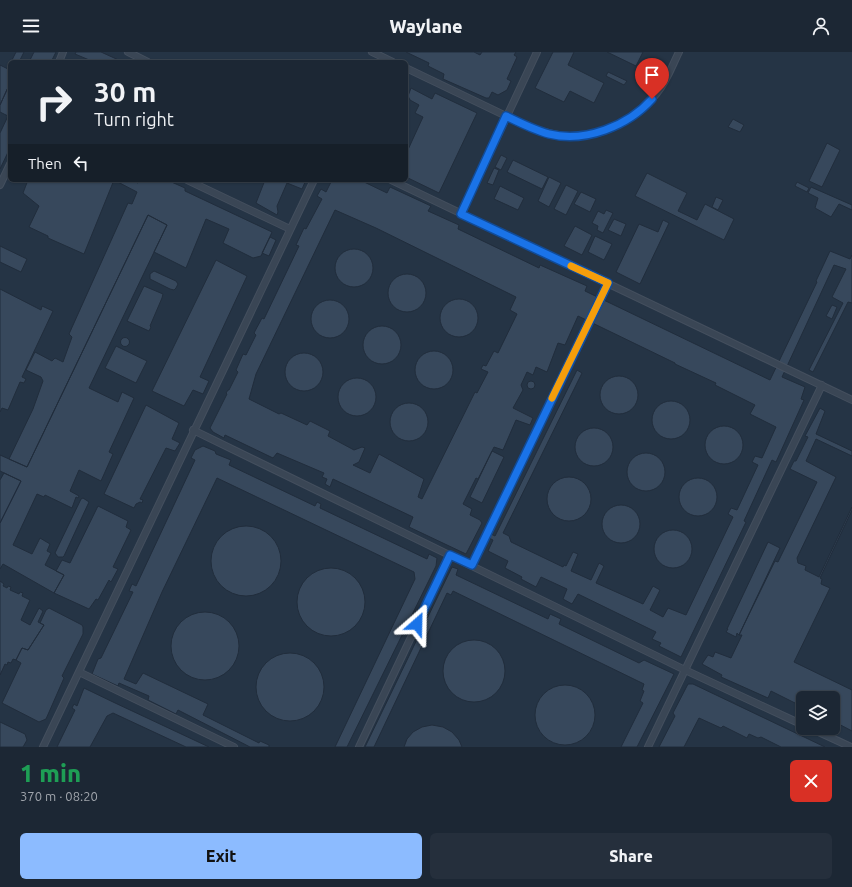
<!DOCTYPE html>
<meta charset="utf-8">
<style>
:root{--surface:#1c2734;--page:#252f3c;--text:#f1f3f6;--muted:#a0a5ac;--line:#3a444f;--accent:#8cbbff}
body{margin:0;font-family:Ubuntu,sans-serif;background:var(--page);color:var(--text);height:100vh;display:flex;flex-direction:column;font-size:15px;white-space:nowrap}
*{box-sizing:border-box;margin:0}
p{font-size:13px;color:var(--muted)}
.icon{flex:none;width:22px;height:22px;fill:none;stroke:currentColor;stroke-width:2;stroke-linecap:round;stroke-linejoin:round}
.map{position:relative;height:695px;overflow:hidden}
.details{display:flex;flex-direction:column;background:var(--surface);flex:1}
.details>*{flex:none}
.banner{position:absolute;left:8px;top:8px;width:400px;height:122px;border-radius:6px;box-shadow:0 1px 3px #0004,0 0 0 1px var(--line);background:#1c2734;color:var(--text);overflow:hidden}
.controls{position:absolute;left:796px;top:639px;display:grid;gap:8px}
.controls a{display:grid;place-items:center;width:44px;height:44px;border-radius:6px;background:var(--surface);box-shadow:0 1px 3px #0004,0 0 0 1px var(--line);font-size:20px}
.pin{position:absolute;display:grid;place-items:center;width:34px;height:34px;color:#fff;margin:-41px -17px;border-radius:50% 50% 50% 0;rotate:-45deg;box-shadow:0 0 4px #0007}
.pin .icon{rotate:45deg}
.me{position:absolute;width:44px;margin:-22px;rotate:25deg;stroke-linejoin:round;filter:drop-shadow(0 0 3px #0008)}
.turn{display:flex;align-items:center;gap:14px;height:84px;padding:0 20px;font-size:18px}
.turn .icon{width:52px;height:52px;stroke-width:2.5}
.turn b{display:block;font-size:28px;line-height:34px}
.then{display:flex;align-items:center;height:38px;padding:0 20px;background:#0003;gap:8px;font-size:15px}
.round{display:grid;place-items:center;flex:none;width:42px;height:42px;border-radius:6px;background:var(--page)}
.summary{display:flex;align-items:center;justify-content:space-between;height:68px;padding:0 20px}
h1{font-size:24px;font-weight:800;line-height:30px;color:#1e9e55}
.cta{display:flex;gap:8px;margin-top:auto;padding:8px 20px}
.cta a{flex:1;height:46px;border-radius:6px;background:var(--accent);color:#111;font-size:16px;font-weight:800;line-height:46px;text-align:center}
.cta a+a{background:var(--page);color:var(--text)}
header{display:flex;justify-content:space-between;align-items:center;height:52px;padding:0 20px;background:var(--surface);font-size:18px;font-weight:800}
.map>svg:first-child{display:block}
.building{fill:#37485c;stroke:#212d3c;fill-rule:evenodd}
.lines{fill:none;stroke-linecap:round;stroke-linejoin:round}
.service-casing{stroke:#444f5e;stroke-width:8}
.service{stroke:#3a4655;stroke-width:6}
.route-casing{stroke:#114b97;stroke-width:10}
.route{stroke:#1a73e8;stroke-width:7}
.slow{stroke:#f59e0b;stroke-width:7}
</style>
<header><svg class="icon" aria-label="menu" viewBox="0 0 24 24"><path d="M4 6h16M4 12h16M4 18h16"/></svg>Waylane<svg class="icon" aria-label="person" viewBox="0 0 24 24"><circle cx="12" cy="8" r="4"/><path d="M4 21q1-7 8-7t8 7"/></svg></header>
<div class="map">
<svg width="852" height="695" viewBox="0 0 852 695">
<rect width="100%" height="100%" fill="#253445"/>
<!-- building -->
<path class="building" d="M 16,0 L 24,0 L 19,10 L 11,10 Z
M 34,0 L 56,0 L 51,10 L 29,10 Z
M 76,0 L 101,0 L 123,10 L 94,10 L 75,2 Z
M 406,0 L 474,0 L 480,3 L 482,0 L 516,0 L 514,3 L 517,5 L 507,27 L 511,29 L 507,38 L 498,43 L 492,40 L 489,46 L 486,46 L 443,27 L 444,22 L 428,14 L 429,11 Z
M 553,0 L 574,0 L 568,13 L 604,31 L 594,51 L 570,39 L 564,50 L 535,36 Z
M 607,0 L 643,0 L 636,14 Z
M 10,12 L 10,31 L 0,53 L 0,13 L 8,17 Z
M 608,20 L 627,29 L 624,33 L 606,24 Z
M 10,31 L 10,96 L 0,117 L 0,81 L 8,64 L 0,60 L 0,53 Z
M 411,36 L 432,47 L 435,41 L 477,61 L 439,141 L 406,125 L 406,102 L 423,65 L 415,61 L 419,53 L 410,48 L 408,44 Z
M 733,67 L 744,73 L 740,80 L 728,75 Z
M 827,91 L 840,98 L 822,135 L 809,129 Z
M 501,103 L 507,106 L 501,118 L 495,115 Z
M 513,108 L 548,125 L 542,137 L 507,120 Z
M 494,116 L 499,118 L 493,133 L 487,131 Z
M 647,121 L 687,141 L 678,159 L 697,168 L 705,152 L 734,167 L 724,188 L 635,144 Z
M 549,125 L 561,131 L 549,155 L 538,149 Z
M 28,128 L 131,128 L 138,131 L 140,128 L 167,128 L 185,136 L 185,139 L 272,180 L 261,204 L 253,206 L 223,191 L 229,177 L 206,167 L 186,216 L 154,200 L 167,173 L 148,163 L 27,415 L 9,407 L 33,357 L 43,329 L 41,325 L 26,318 L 35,300 L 52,309 L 55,306 L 63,310 L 72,285 L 69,282 L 128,151 L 132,152 L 137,140 L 114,128 L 84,202 L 48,186 L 48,184 L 29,175 L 39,154 L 23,141 Z
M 265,128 L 306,128 L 302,137 L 287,131 L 277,154 L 278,160 L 277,163 L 256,151 Z
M 332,128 L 360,128 L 387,141 L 390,135 L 431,154 L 428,159 L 459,173 L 458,177 L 539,216 L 540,213 L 587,234 L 585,239 L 770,328 L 817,230 L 816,229 L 830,199 L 850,207 L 852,203 L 852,251 L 848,250 L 813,320 L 809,318 L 843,251 L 832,245 L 846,217 L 834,213 L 782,325 L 805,335 L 801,347 L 804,348 L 776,410 L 772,408 L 744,469 L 746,470 L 681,605 L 659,594 L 661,591 L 652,587 L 656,580 L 578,542 L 572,552 L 563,547 L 567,537 L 541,525 L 536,535 L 521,527 L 522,525 L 505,516 L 508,509 L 488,499 L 493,488 L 489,486 L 491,482 L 495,484 L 577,318 L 582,321 L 503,481 L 509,484 L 511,490 L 563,515 L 564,513 L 566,514 L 573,500 L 578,502 L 571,519 L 591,528 L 599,511 L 604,514 L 596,531 L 643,552 L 653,534 L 660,538 L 650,558 L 663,565 L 668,556 L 686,563 L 733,465 L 728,462 L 731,456 L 737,458 L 758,413 L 752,410 L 755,404 L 762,406 L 776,375 L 750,362 L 755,353 L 715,333 L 716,331 L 675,312 L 675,311 L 578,264 L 565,293 L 558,291 L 547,320 L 536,315 L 533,323 L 527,320 L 521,333 L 523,338 L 513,356 L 533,366 L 530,373 L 516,368 L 503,398 L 494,395 L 478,427 L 476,426 L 463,452 L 472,457 L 470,463 L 480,468 L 482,471 L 466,502 L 409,475 L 413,465 L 333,427 L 330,435 L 325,432 L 327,427 L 322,425 L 324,421 L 277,401 L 273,406 L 225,383 L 224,386 L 213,380 L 210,376 L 227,342 L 226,341 L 228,338 L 229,338 L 238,320 L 236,318 L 243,302 L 246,303 L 256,283 L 254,281 L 262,266 L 264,267 L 299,194 L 296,193 L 304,176 L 306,177 L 322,147 L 317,144 L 321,137 L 326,140 ZM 335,158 L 376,176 L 516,245 L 510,258 L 517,262 L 498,301 L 494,299 L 486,314 L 483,313 L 481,317 L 488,320 L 477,341 L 475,340 L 422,447 L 418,445 L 424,427 L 379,402 L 370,421 L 353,413 L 359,410 L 365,396 L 362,395 L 354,398 L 328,384 L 330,379 L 310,369 L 307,373 L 281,361 L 279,362 L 249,347 L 256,322 Z
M 797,130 L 809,136 L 807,140 L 795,134 Z
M 566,133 L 578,139 L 566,163 L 554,157 Z
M 500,134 L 524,146 L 518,158 L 494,147 Z
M 811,135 L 852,153 L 852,158 L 839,152 L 831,165 L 815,156 L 818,146 L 808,141 Z
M 581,140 L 596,147 L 590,160 L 574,152 Z
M 716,145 L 723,148 L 718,158 L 712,155 Z
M 606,158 L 613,161 L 603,181 L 597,178 L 598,174 L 592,171 L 598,159 L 604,162 Z
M 148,163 L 167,173 L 89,336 L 118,350 L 122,340 L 134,346 L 109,400 L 113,402 L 101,429 L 79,418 L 70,439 L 79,444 L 78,446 L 76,445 L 72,456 L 45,443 L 44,445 L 37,442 L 13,493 L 32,502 L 40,486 L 50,492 L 47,499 L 51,501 L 45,513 L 64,523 L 54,541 L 3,512 L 0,517 L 0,471 L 21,429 L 0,419 L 0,403 L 27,415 Z
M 614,167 L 626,172 L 621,184 L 608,178 Z
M 663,168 L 669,171 L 640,232 L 616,220 L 639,172 L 658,180 Z
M 575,174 L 592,183 L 582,203 L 564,194 Z
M 595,184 L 612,192 L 604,208 L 588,200 Z
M 270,185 L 276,188 L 269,204 L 262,201 Z
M 0,194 L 27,207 L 21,220 L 0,210 Z
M335 216a19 19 0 1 1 38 0a19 19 0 1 1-38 0Z
M 216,208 L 247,224 L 200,325 L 209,329 L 203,342 L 193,338 L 184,354 L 152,339 Z
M 154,219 L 176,229 L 178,232 L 176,236 L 174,238 L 170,237 L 150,227 L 150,222 Z
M388 241a19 19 0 1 1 38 0a19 19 0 1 1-38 0Z
M 144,234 L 163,242 L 162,246 L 150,274 L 151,275 L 149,279 L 127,269 Z
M 0,237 L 41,258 L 42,254 L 53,259 L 22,325 L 26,327 L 24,331 L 20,330 L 8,358 L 2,356 L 0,360 Z
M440 266a19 19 0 1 1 38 0a19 19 0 1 1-38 0Z
M311 267a19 19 0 1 1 38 0a19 19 0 1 1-38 0Z
M 832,253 L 837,255 L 832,267 L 826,264 Z
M363 293a19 19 0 1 1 38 0a19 19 0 1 1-38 0Z
M120.5 290a4.5 4.5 0 1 1 9 0a4.5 4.5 0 1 1-9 0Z
M 116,294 L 147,309 L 136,331 L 105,316 Z
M415 318a19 19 0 1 1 38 0a19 19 0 1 1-38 0Z
M285 320a19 19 0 1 1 38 0a19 19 0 1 1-38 0Z
M600 343a19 19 0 1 1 38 0a19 19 0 1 1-38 0Z
M338 345a19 19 0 1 1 38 0a19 19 0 1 1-38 0Z
M527 333a4 4 0 1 1 8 0a4 4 0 1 1-8 0Z
M652 368a19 19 0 1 1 38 0a19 19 0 1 1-38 0Z
M390 370a19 19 0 1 1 38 0a19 19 0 1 1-38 0Z
M 146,353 L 179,371 L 172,387 L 180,391 L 175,399 L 166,396 L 140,447 L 143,448 L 142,451 L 140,450 L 136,452 L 134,456 L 104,442 Z
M 820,356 L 825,359 L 816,382 L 852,399 L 852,404 L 816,387 L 806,409 L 836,425 L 797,506 L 798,511 L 806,514 L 805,518 L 819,525 L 852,455 L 852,458 L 820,526 L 822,527 L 821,532 L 830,536 L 794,610 L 852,638 L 852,679 L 833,669 L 833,646 L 803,646 L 803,655 L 771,639 L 768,646 L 721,625 L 722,623 L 702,612 L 708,603 L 713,605 L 715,600 L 731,606 L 742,583 L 739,583 L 775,509 L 778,510 L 817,430 L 790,417 L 794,409 L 796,409 L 808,385 L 805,384 Z
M705 393a19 19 0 1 1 38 0a19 19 0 1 1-38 0Z
M575 395a19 19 0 1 1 38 0a19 19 0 1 1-38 0Z
M 203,394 L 215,399 L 216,402 L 231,408 L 229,413 L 315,454 L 317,450 L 321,452 L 320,456 L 427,507 L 429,502 L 437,506 L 436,514 L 347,695 L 335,695 L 415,527 L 414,520 L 217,426 L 162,540 L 124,627 L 136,632 L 143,621 L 208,652 L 203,663 L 259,691 L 260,689 L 269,693 L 269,695 L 250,695 L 178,658 L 176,662 L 148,648 L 149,644 L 119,631 L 118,634 L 92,622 L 98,607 L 101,606 L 133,540 L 129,539 L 132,532 L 136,534 L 195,408 L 191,406 L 195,398 Z
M 492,399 L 504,405 L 482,451 L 470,445 Z
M627 420a19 19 0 1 1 38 0a19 19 0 1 1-38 0Z
M 4,421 L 21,429 L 0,471 L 0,428 Z
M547 447a22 22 0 1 1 44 0a22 22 0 1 1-44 0Z
M679 445a19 19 0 1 1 38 0a19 19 0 1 1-38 0Z
M 83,446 L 89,450 L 64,504 L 63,505 L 58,505 L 55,501 L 81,447 Z
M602 472a19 19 0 1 1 38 0a19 19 0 1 1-38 0Z
M 98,454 L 128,469 L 126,475 L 131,478 L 113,515 L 118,517 L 111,530 L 109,528 L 98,548 L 96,547 L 89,557 L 54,541 L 64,523 L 56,519 L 62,508 L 70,511 Z
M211 509a35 35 0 1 1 70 0a35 35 0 1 1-70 0Z
M654 497a19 19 0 1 1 38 0a19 19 0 1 1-38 0Z
M 768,490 L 780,496 L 739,583 L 737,581 L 736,585 L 726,580 L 728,577 L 727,577 Z
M 452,515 L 458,517 L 456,523 L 548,567 L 550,562 L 561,567 L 559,572 L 639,611 L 644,608 L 674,622 L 637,695 L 621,695 L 643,651 L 640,649 L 644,639 L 642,638 L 644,632 L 453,539 L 451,543 L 447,541 L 374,695 L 365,695 Z
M297 550a34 34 0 1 1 68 0a34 34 0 1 1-68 0Z
M 0,529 L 4,532 L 3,534 L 7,536 L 8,534 L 11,535 L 10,538 L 19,542 L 20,540 L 23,541 L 22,544 L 30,548 L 21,568 L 30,573 L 39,556 L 43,559 L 38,570 L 44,573 L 28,598 L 22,596 L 16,608 L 13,607 L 11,611 L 8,610 L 7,613 L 5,612 L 0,623 Z
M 49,556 L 82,573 L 83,575 L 83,582 L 62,624 L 64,626 L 46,667 L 39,670 L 2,651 L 21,611 L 16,608 L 22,596 L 28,598 L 44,573 L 40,571 L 46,558 Z
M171 594a34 34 0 1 1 68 0a34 34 0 1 1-68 0Z
M443 619a31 31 0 1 1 62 0a31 31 0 1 1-62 0Z
M256 635a34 34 0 1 1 68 0a34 34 0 1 1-68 0Z
M 688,632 L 693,632 L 825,695 L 781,695 L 761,685 L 758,686 L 749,682 L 747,686 L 723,674 L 721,676 L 699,666 L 684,695 L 659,695 L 675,664 L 673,661 Z
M535 663a30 30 0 1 1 60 0a30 30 0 1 1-60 0Z
M 84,636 L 113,650 L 209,695 L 186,695 L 113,661 L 107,664 L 90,695 L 57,695 L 75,658 L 72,656 L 74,652 L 77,654 Z
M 0,670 L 25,682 L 27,688 L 23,695 L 0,695 Z
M 432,673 L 443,675 L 452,680 L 459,688 L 462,695 L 404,695 L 407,687 L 413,680 L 422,675 Z"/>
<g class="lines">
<defs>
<path id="service" d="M 128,0 L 148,10
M 372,0 L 393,10
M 59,10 L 63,0
M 406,16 L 531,76 C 544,80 556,84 570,84 C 603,86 638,66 657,41 C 667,29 672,14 679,0
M 187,128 L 290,177
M 391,128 L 852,348
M 0,133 L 10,112
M 461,162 L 537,0
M 193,378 L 685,618 L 803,673
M 472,513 L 608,231
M 79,620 L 234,695
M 810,676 L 851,695
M 43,695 L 314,128
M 359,695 L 450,503
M 648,695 L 822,333"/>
</defs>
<!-- service casing -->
<use href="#service" class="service-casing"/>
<!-- service -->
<use href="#service" class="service"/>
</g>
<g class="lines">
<defs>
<path id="route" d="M 417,572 L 450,503 L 472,513 L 608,231 L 461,162 L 506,64 C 520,71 534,78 549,82 C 585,91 628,74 652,47"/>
</defs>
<!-- route casing -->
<use href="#route" class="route-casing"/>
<!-- route -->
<use href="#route" class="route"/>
<!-- slow -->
<path class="slow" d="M 552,346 L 608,231 L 571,214"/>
</g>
</svg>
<div class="controls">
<a><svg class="icon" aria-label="layers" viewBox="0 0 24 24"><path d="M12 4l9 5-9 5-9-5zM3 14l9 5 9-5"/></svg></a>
</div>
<div class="pin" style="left:652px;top:47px;background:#d93025"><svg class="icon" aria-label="arrive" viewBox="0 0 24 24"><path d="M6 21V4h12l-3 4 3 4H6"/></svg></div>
<svg class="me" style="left:417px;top:572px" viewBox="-20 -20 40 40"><path d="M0-17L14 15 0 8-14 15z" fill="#1a73e8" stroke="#fff" stroke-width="4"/></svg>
<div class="banner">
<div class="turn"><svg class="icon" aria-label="right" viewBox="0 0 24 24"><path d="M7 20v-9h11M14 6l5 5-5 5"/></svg><div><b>30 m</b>Turn right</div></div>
<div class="then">Then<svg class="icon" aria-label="left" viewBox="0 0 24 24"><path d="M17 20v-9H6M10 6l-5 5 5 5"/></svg></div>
</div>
</div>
<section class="details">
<div class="summary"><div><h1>1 min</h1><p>370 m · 08:20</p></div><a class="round" style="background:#d93025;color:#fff"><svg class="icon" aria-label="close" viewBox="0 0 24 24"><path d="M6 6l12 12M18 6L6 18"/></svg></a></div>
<div class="cta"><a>Exit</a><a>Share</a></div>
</section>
